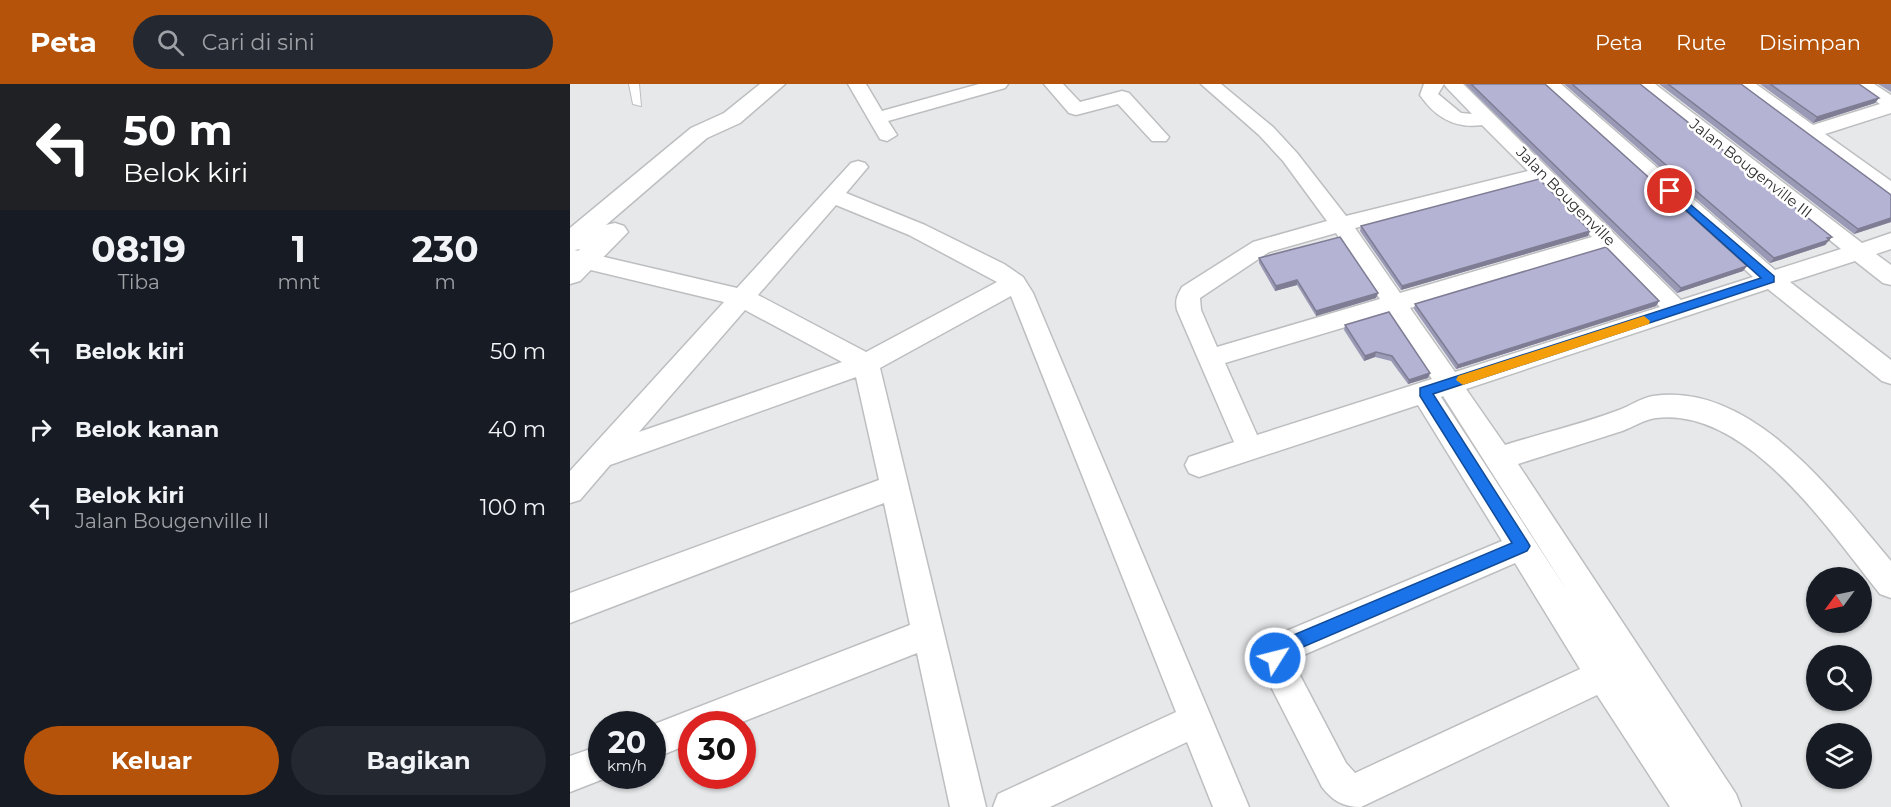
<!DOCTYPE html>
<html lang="id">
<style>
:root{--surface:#171b24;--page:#242831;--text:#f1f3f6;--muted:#9ea1a6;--accent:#b45309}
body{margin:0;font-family:Montserrat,sans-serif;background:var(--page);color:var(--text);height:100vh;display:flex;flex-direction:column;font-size:22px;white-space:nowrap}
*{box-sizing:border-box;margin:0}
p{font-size:20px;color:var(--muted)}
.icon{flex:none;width:33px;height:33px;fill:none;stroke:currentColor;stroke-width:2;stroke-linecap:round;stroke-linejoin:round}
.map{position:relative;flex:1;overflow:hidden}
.details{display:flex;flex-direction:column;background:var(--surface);width:570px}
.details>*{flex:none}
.hud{background:#202124;color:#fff;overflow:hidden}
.needle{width:39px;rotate:237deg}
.tools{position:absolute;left:1236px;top:483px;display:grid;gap:12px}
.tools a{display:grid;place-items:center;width:66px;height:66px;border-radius:50%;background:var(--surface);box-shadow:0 2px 4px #0004;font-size:30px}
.speed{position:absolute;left:18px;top:627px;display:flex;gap:12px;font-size:30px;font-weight:700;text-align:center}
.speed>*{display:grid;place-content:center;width:78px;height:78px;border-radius:50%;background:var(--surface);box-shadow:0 2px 4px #0004;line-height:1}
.speed small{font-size:15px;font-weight:400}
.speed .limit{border:9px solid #d22;background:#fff;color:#111}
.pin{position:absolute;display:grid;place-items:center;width:51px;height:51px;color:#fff;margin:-26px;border:3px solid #fff;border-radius:50%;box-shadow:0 2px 6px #0007}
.me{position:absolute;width:66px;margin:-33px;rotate:54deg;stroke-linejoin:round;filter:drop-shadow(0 0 4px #0008)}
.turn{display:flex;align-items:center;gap:21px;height:126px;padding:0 24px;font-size:27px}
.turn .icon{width:78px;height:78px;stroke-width:2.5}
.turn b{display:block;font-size:42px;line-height:51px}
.eta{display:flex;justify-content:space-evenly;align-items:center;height:102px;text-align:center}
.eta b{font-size:36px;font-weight:700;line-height:42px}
.button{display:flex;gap:12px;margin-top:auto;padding:12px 24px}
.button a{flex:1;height:69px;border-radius:36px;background:var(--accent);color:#fff;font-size:24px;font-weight:700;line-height:69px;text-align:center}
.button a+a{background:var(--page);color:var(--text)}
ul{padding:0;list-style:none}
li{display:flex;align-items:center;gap:18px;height:78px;padding:0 24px}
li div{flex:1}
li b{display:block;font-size:22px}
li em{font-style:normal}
header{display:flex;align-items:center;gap:36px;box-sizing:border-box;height:84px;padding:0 30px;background:var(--accent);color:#fff}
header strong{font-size:28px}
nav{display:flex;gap:33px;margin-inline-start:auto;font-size:21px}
.search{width:420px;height:54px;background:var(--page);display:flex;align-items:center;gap:15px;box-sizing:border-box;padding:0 21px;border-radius:33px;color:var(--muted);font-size:22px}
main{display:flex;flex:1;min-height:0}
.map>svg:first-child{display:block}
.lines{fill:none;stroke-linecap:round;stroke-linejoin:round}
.lane-casing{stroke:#bdbec0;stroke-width:2}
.street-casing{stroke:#bdbec0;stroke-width:3}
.secondary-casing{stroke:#bdbec0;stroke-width:3}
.lane{fill:#fff;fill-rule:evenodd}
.street{fill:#fff;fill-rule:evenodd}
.secondary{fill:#fff;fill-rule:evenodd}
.wall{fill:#9b9ab6}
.shaded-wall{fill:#7e7d94}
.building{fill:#b4b3d4;stroke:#7e7d94;stroke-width:1.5}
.route{fill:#1a73e8;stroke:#114b97;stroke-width:1.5}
.slow{fill:#f59e0b}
.labels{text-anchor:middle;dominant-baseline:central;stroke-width:5;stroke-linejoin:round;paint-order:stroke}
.far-street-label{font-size:15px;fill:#2d2d2e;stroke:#fff}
</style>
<header>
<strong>Peta</strong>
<div class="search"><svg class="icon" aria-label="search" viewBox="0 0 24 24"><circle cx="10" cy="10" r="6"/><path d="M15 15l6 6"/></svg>Cari di sini</div>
<nav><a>Peta</a><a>Rute</a><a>Disimpan</a></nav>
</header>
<main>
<section class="details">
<div class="hud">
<div class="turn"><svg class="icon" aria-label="left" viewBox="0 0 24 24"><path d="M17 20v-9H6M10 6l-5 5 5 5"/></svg><div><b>50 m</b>Belok kiri</div></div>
</div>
<div class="eta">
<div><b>08:19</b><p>Tiba</p></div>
<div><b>1</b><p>mnt</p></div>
<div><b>230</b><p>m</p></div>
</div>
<ul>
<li><svg class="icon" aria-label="left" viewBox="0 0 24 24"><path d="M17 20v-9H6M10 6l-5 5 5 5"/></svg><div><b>Belok kiri</b></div><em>50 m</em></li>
<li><svg class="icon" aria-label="right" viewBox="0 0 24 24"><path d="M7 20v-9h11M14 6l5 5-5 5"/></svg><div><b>Belok kanan</b></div><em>40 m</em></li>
<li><svg class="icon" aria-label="left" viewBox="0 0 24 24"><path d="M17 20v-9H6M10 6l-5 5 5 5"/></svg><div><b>Belok kiri</b><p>Jalan Bougenville II</p></div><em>100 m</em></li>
</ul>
<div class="button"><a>Keluar</a><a>Bagikan</a></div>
</section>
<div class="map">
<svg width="1321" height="723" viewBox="0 0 1321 723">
<rect width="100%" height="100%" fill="#e7e8ea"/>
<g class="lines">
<defs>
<path id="lane" d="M 59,0 L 69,0 L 71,22 L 63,20 Z"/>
<path id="street" d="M 278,0 L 296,0 L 312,27 L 409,0 L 438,0 L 435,4 L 318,37 L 327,51 L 317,57 L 310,55 Z
M 474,0 L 493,0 L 510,18 L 552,7 L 559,9 L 599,53 L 596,57 L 582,57 L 548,20 L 506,31 L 499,29 Z
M 631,0 L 651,0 L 703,43 L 727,69 L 776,132 L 958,87 L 912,41 C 885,45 865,33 850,11 L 854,0 L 893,0 L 1111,216 L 1183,193 L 971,0 L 991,0 L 1205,186 L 1271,165 L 1065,0 L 1085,0 L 1292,159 L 1321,149 L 1321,165 L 1306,170 L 1321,181 L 1321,201 L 1313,199 L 1285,177 L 1220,198 L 1321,276 L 1321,300 L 1312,297 L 1198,205 L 896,305 L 935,361 C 973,349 1012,340 1049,326 C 1060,322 1071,314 1083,312 C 1182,297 1265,411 1321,477 L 1321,514 L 1310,510 C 1260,448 1178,323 1086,334 C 1075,335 1063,343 1052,347 C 1018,358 983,369 948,380 L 1166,710 L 1171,723 L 1100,723 L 1027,611 L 791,723 C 773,723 763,717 752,703 L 693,587 L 689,574 L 697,555 L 932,457 L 848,321 L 629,393 L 619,389 L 615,381 L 619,373 L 664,358 L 607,226 C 605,216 607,212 612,203 L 683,158 L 757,137 L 713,77 L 689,51 ZM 874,0 L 877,4 L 902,30 L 891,29 L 868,10 ZM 968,98 L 1022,153 L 830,209 L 785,144 ZM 766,149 L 810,215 L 647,263 L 631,226 L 630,214 L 699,168 ZM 1034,165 L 1090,223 L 885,288 L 840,224 ZM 819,230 L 862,295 L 687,351 L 655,279 ZM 873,312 L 998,508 L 871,313 ZM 945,479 L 1010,585 L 785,689 L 776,679 L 722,576 Z
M 1165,0 L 1186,0 L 1243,41 L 1310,20 L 1282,0 L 1304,0 L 1321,11 L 1321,29 L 1255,50 L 1321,97 L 1321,114 L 1314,112 Z
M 288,77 L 295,79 L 298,83 L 276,109 L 355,141 L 434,180 L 453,193 L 463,209 L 679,723 L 643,723 L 617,658 L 480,723 L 423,723 L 428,710 L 606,628 L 441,212 L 310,284 L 416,723 L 380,723 L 347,569 L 167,640 L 122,640 L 122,659 L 82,675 L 82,641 L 340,541 L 314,419 L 0,539 L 0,509 L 309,396 L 286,293 L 40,381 L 10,416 L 0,419 L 0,387 L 154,218 L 0,181 L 0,165 L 167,204 L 281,79 ZM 266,121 L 339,151 L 427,198 L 296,268 L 188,211 ZM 175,226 L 272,278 L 69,348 Z
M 32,661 L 32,692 L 41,692 L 0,708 L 0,672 Z"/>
<path id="secondary" d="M 190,0 L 215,0 L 170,39 L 137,54 L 36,141 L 45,139 L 54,142 L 58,148 L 10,197 L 0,200 L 0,174 L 28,149 L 10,165 L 0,167 L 0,144 L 121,44 L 154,29 Z"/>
</defs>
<!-- lane casing -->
<use href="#lane" class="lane-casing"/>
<!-- street casing -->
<use href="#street" class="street-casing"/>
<!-- secondary casing -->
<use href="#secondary" class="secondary-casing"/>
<!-- lane -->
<use href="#lane" class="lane"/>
<!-- street -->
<use href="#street" class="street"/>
<!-- secondary -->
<use href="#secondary" class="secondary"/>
</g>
<!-- wall -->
<path class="wall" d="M 895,0 L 975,0 L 1177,182 L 1173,187 L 1107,209 Z
M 994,0 L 1070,0 L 1262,153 L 1255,161 L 1200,179 Z
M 1089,0 L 1171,0 L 1321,111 L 1321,138 L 1284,150 Z
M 1190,0 L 1289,0 L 1309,14 L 1305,19 L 1243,39 Z
M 1308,0 L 1321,0 L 1321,8 Z
M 791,142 L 1020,147 L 1018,152 L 831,206 L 790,147 Z
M 689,174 L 808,209 L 806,214 L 746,232 L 727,201 L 705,207 L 689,179 Z
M 1089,217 L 1086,222 L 886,285 L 844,225 L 845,220 Z
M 775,241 L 860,289 L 858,294 L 838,300 L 821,277 L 805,273 L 794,277 L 774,246 Z"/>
<!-- shaded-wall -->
<path class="shaded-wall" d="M 1309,14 L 1305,19 L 1243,39 L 1247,33 Z
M 1321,134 L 1321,138 L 1284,150 L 1288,145 Z
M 1020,147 L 1018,152 L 831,206 L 832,202 Z
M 1262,153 L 1255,161 L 1200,179 L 1204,174 Z
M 1177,182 L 1173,187 L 1107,209 L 1111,204 Z
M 727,196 L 727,201 L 705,207 L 706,202 Z
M 808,209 L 806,214 L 746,232 L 746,227 Z
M 1089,217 L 1086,222 L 886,285 L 888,281 Z
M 806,268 L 805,273 L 794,277 L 795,272 Z
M 860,289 L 858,294 L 838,300 L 839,296 Z"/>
<!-- building -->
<path class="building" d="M 901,0 L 975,0 L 1177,182 L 1111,204 Z
M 1002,0 L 1070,0 L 1262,153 L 1257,154 L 1259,156 L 1204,174 Z
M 1098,0 L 1171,0 L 1321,111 L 1321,134 L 1288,145 Z
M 1200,0 L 1289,0 L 1309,14 L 1247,33 Z
M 969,95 L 1020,147 L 832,202 L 791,142 Z
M 770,153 L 808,209 L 746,227 L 727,196 L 706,202 L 689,174 Z
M 1036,163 L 1089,217 L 888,281 L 845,220 Z
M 819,228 L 860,289 L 839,296 L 822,272 L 806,268 L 795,272 L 775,241 Z"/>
<!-- route -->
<path class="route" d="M 1100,103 L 1204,192 L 1204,198 L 863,310 L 957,457 L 960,462 L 957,467 L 714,571 L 710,580 L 705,582 L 699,580 L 697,574 L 702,560 L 942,459 L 850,312 L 850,304 L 1191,194 L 1097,109 L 1097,104 Z"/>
<!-- slow -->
<path class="slow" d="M 1074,232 L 1080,237 L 1079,240 L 893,301 L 886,296 L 888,292 Z"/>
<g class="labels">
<!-- far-street labels -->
<g class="far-street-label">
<text transform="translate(1181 84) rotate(38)">Jalan Bougenville III</text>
<text transform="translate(996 112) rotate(45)">Jalan Bougenville</text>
</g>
</g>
</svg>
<div class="tools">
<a><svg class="needle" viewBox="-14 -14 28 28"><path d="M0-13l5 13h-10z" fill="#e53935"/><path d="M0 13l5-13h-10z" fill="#9ea1a6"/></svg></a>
<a><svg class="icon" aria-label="search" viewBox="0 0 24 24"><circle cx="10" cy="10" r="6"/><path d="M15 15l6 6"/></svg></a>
<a><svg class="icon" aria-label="layers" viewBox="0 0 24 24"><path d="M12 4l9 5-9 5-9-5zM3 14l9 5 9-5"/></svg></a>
</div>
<div class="speed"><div>20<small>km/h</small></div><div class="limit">30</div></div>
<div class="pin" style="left:1100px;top:107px;background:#d93025"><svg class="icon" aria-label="arrive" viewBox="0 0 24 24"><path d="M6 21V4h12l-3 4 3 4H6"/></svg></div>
<svg class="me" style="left:705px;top:574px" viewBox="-20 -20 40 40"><circle r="17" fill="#1a73e8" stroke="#fff" stroke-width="3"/><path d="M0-11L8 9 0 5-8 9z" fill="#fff"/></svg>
</div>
</main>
